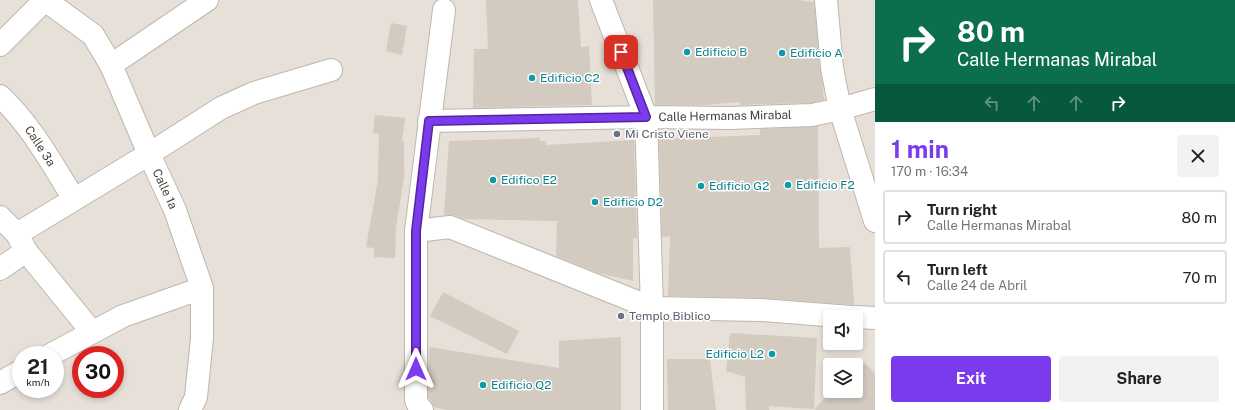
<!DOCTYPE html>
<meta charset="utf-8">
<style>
:root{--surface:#fff;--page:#f2f2f2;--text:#222;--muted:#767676;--line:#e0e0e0;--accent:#7c3aed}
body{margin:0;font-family:"Public Sans",sans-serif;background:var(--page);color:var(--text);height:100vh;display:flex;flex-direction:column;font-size:15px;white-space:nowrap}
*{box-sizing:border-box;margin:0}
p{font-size:13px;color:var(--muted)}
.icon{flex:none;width:22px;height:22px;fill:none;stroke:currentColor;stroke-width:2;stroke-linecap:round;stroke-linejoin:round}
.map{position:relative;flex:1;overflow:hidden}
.side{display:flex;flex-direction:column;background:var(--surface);width:360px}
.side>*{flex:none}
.banner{background:#0b6e4f;color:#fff;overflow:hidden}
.fabs{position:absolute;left:823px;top:310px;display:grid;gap:8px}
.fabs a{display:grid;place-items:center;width:40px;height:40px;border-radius:4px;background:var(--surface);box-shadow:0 2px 6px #0003;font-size:20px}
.speed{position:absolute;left:12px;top:346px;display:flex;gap:8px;font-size:20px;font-weight:700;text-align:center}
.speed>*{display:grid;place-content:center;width:52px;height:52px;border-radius:50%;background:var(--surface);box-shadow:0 2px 6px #0003;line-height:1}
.speed small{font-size:10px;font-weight:400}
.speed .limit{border:6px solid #d22;background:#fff;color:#111}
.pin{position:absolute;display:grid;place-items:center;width:34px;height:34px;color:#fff;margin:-17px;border-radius:8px;box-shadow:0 2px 6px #0006}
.me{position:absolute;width:44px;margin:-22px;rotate:0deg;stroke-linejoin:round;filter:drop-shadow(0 0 3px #0008)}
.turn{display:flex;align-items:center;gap:14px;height:84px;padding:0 16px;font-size:18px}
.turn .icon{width:52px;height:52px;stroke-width:2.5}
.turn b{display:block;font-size:28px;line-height:34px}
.lanes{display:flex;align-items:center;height:38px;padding:0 16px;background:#0003;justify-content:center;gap:20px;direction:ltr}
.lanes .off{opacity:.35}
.round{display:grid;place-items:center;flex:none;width:42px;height:42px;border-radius:4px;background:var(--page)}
.headline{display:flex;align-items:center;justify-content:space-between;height:68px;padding:0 16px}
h1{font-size:24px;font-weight:700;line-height:30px;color:var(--accent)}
.primary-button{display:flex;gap:8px;margin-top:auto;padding:8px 16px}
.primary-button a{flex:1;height:46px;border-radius:4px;background:var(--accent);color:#fff;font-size:16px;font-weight:700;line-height:46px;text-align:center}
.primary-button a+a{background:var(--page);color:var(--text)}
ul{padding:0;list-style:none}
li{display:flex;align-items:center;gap:12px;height:54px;margin:0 8px 6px;padding:0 8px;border:2px solid var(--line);border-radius:4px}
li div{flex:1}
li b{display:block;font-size:15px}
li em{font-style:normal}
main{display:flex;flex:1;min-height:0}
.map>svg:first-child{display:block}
.residential{fill:#e6e0d8;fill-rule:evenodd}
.building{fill:#d3cac0}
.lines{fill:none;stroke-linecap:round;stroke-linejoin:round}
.minor-casing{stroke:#bdb6ad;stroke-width:24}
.minor{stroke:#fff;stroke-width:22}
.route-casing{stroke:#51269a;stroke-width:10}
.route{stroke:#7c3aed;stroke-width:7}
.culture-dot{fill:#0f9aa8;stroke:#fff;stroke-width:1.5}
.worship-dot{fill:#6b7280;stroke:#fff;stroke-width:1.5}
.labels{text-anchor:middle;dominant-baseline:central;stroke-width:3;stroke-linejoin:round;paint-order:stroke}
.culture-label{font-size:12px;fill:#0d838f;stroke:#fff;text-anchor:start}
.street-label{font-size:12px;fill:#453f38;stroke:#fff}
.worship-label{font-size:12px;fill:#5b616d;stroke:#fff;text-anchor:start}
</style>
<main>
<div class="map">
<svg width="875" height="410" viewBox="0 0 875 410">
<rect width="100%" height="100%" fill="#f2efe9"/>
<!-- residential -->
<path class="residential" d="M 0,0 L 875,0 L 875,410 L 0,410 ZM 830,317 L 856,317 L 856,343 L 830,343 ZM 21,355 L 55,355 L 55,389 L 21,389 ZM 81,355 L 115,355 L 115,389 L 81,389 ZM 830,365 L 856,365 L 856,391 L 830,391 Z"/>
<!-- building -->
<path class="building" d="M 486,0 L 578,0 L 581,47 L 589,46 L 592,105 L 473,108 L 474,49 L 488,49 Z
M 653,0 L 797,0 L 814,2 L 824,100 L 810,103 L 761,104 L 740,105 L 740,102 L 704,105 L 655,105 Z
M 391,23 L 407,26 L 402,55 L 386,51 Z
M 375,115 L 405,118 L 402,141 L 404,141 L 404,171 L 405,171 L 396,228 L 395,258 L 374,257 L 374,248 L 366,247 L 378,180 L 379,133 L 373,133 Z
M 818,126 L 819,248 L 850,247 L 854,305 L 762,298 L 668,296 L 670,236 L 662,237 L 659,139 L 760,135 L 760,129 Z
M 540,138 L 540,141 L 546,141 L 546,145 L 634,140 L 637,238 L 633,238 L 633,281 L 598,273 L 556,256 L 557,221 L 463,219 L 454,215 L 444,215 L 449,141 Z
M 443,292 L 519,331 L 507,354 L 430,316 Z
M 730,333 L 817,338 L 814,409 L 769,406 L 769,410 L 746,410 L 745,377 L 726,371 Z
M 621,337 L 621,410 L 446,410 L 434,407 L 428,397 L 429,347 L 559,368 L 559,341 Z
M 859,358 L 875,373 L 875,410 L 814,410 L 831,391 L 856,391 L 856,365 L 853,365 Z
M 667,359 L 710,359 L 716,410 L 668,410 Z"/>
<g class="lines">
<defs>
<path id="minor" d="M 45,0 L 93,35 L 111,65 L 149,154 L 175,210 L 202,288 L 202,338 L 196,397 L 190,410
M 601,0 L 646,117 L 652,308 L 652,410
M 826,0 L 832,68 L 840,109 L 875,221
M 0,45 L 45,0
M 111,65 L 207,0
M 0,96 C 31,125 52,164 74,199
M 429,121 L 646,117 L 730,118 L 812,115 L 840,109 L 875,99
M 0,217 L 17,234 L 26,251 L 92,332
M 416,231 L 450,227 L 652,308 L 761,310 L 851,317
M 17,234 L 149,154 L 221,108 L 254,93 L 331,70
M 0,269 L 26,251
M 856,317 L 875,318
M 50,355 L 123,316 L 202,288
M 0,383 L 21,371
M 422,410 L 419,407 L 416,400 L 416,231 L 444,10"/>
</defs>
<!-- minor casing -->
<use href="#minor" class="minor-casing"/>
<!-- minor -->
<use href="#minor" class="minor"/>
</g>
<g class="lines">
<defs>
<path id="route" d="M 416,369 L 416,231 L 429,121 L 646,117 L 621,52"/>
</defs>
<!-- route casing -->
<use href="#route" class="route-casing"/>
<!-- route -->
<use href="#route" class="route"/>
</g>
<!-- markers -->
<g class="culture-dot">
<circle cx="687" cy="52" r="4"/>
<circle cx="782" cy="53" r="4"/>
<circle cx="532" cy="78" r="4"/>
<circle cx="493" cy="180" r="4"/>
<circle cx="788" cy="185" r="4"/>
<circle cx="701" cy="186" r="4"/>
<circle cx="595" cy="202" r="4"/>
<circle cx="772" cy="354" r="4"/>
<circle cx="483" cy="385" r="4"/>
</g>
<g class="worship-dot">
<circle cx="617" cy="134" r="4"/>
<circle cx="621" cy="316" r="4"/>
</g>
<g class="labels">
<!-- culture labels -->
<g class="culture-label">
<text x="695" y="52">Edificio B</text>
<text x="790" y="53">Edificio A</text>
<text x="540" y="78">Edificio C2</text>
<text x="501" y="180">Edifico E2</text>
<text x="796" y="185">Edificio F2</text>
<text x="709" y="186">Edificio G2</text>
<text x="603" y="202">Edificio D2</text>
<text x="764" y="354" text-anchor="end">Edificio L2</text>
<text x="491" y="385">Edificio Q2</text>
</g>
<!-- street labels -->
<g class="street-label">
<text transform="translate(725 116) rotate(-1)">Calle Hermanas Mirabal</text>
<text transform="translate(40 146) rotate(57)">Calle 3a</text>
<text transform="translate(165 189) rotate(65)">Calle 1a</text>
</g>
<!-- worship labels -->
<g class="worship-label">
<text x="625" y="134">Mi Cristo Viene</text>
<text x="629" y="316">Templo Biblico</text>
</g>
</g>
</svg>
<div class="fabs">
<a><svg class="icon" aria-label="sound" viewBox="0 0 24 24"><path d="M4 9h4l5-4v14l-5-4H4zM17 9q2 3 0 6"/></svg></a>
<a><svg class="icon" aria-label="layers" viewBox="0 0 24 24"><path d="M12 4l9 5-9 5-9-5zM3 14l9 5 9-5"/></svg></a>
</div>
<div class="speed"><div>21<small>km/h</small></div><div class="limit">30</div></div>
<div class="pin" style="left:621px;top:52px;background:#d93025"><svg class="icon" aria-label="arrive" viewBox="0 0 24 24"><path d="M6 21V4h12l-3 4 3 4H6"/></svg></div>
<svg class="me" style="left:416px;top:369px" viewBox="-20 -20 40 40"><path d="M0-17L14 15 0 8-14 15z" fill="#7c3aed" stroke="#fff" stroke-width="4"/></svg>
</div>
<section class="side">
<div class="banner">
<div class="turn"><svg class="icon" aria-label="right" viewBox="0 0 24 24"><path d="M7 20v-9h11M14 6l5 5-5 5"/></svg><div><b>80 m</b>Calle Hermanas Mirabal</div></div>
<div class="lanes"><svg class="icon off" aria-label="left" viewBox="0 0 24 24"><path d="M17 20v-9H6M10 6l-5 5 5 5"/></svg><svg class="icon off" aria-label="ahead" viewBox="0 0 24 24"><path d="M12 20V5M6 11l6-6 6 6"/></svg><svg class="icon off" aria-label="ahead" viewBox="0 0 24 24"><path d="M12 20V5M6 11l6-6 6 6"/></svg><svg class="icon" aria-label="right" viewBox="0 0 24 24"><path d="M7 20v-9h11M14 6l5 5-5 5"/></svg></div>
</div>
<div class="headline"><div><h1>1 min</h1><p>170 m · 16:34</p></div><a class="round"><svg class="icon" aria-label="close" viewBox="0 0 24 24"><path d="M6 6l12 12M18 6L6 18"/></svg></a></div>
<ul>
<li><svg class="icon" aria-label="right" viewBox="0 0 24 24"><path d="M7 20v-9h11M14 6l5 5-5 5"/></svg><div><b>Turn right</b><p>Calle Hermanas Mirabal</p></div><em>80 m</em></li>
<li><svg class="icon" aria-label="left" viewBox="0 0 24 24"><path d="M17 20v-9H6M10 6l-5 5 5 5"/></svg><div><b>Turn left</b><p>Calle 24 de Abril</p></div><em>70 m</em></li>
</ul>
<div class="primary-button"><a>Exit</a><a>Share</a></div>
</section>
</main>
